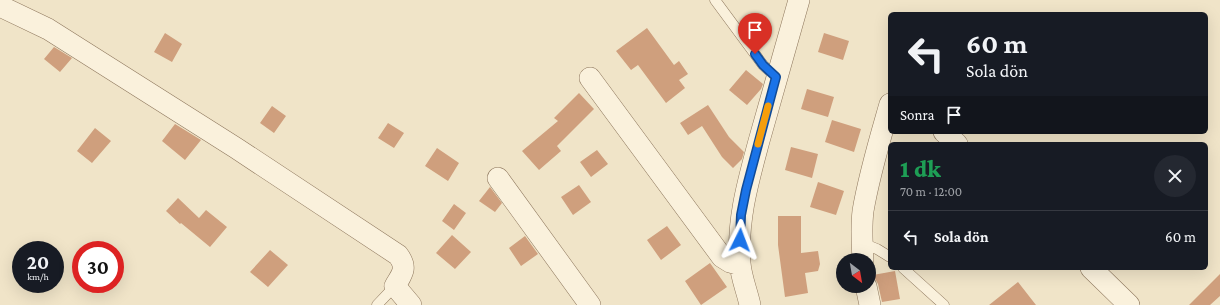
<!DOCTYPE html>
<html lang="tr">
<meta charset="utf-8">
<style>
:root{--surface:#171b24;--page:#242831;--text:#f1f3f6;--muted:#9ea1a6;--line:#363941}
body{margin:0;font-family:"Crimson Pro",serif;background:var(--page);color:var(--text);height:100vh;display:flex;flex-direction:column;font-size:15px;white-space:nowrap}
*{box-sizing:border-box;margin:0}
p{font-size:13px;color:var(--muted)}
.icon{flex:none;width:22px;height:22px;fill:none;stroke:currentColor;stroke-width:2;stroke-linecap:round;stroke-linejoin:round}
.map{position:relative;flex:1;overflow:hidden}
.details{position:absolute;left:888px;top:142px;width:320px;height:128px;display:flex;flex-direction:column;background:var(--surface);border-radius:6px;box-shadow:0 4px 16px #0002}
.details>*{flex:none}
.hud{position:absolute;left:888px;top:12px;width:320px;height:122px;border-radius:6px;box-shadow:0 4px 16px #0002;background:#171b24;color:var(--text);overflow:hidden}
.needle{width:26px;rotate:149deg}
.buttons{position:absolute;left:836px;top:253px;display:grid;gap:8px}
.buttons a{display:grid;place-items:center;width:40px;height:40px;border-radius:50%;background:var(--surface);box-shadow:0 4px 16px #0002;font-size:20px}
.speed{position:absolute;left:12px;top:241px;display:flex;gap:8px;font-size:20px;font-weight:700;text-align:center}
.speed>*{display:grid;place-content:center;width:52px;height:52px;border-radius:50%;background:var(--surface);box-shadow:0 4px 16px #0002;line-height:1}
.speed small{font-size:10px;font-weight:400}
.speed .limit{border:6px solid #d22;background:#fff;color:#111}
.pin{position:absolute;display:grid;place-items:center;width:34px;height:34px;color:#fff;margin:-41px -17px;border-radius:50% 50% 50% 0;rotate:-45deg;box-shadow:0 0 4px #0007}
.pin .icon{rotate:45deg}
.me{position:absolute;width:44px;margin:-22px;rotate:3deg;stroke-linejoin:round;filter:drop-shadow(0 0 3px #0008)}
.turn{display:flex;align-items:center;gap:14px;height:84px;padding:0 12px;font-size:18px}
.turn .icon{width:52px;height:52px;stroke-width:2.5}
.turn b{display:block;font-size:28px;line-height:34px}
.then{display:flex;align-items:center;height:38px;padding:0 12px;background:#0003;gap:8px;font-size:15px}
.round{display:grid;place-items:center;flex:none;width:42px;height:42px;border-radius:21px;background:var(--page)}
.headline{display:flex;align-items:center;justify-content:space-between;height:68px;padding:0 12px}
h1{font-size:24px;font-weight:800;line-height:30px;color:#1e9e55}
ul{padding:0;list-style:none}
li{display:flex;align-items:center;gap:12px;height:52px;padding:0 12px;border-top:1px solid var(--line)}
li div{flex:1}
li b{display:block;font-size:15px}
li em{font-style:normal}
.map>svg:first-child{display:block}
.building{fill:#cf9f7d}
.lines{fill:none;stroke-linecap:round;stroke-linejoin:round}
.lane-casing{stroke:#8d765c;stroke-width:11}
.street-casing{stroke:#8d765c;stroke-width:22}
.lane{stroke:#faf1dc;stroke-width:10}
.street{stroke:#faf1dc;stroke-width:21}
.route-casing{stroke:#114b97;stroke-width:10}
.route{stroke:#1a73e8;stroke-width:7}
.slow{stroke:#f59e0b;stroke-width:7}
</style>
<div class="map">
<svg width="1220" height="305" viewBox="0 0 1220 305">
<rect width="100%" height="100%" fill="#f0e4c8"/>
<!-- building -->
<path class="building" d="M 647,28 L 674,65 L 679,61 L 688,74 L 679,80 L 685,88 L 666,103 L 638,65 L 631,70 L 616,51 Z
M 165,33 L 182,44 L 172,62 L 154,52 Z
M 824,33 L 849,41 L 843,60 L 818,52 Z
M 54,47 L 72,58 L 60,72 L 44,59 Z
M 746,70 L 763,84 L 761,89 L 747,105 L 729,90 Z
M 807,89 L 834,97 L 828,117 L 801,109 Z
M 579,93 L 594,109 L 557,146 L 561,151 L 539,170 L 522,151 L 558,121 L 554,118 Z
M 708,105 L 729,137 L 744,152 L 742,159 L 733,168 L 722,157 L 702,126 L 688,135 L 680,123 Z
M 272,106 L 286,116 L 274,133 L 260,123 Z
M 832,120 L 861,129 L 854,152 L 825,142 Z
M 388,123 L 404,133 L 394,148 L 378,138 Z
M 175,124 L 201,140 L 185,160 L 162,141 Z
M 95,128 L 111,141 L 92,163 L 77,151 Z
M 791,147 L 818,154 L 812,178 L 785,170 Z
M 437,148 L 459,163 L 448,181 L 425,166 Z
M 597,150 L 608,164 L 591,177 L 580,162 Z
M 818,182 L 844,191 L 836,215 L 810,207 Z
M 579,185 L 591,202 L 573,215 L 561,197 Z
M 490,187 L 502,203 L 495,212 L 479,201 Z
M 178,198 L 199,218 L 206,210 L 227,227 L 210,247 L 181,223 L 180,224 L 166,211 Z
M 454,204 L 466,213 L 454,230 L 442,221 Z
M 778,216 L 801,216 L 801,253 L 818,251 L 820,264 L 818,271 L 805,273 L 808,293 L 785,297 L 778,245 Z
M 667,226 L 681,245 L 661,260 L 647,240 Z
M 452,235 L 471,252 L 455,269 L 436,253 Z
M 525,236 L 538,254 L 521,266 L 509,248 Z
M 270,250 L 288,265 L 268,287 L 250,272 Z
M 710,263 L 727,287 L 701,305 L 685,281 Z
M 895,271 L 900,299 L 882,302 L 878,284 L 873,275 Z
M 1220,274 L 1220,296 L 1210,305 L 1189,305 Z
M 1018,282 L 1036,305 L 989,305 Z"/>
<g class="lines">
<defs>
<path id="lane" d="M 715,0 L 763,65 L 776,77
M 862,243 L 877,249 L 890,257
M 903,268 L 944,305
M 377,305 L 395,286"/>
<path id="street" d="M 0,6 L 48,29 L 236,148 L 398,255 C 408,268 402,274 395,286 L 411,305
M 590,78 L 722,257 L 730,262 L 740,265
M 944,132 L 957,144
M 498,178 L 590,305
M 863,260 C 862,244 861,227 863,211 C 869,175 880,139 890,104
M 1091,268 L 1129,305
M 866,286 L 870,305
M 750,305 C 747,291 741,277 740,263 C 737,219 748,182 759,141 C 772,94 786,47 799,0"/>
</defs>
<!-- lane casing -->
<use href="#lane" class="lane-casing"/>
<!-- street casing -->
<use href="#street" class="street-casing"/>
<!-- lane -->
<use href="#lane" class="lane"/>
<!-- street -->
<use href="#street" class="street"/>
</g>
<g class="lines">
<defs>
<path id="route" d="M 740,240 L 741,215 L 746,190 L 776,77 L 763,65 L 755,54"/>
</defs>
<!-- route casing -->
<use href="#route" class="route-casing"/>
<!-- route -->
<use href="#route" class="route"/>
<!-- slow -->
<path class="slow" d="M 758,144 L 768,106"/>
</g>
</svg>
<div class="buttons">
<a><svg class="needle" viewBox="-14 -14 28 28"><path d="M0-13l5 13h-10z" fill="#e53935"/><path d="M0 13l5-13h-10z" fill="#9ea1a6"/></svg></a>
</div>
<div class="speed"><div>20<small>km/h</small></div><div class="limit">30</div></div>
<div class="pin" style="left:755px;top:54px;background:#d93025"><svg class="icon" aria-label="arrive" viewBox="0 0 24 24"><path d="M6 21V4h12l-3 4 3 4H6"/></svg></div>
<svg class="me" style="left:740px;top:240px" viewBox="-20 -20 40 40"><path d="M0-17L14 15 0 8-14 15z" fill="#1a73e8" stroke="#fff" stroke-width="4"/></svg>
<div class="hud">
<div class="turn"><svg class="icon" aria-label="left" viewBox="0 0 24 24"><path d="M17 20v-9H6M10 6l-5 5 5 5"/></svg><div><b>60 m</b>Sola dön</div></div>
<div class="then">Sonra<svg class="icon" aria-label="arrive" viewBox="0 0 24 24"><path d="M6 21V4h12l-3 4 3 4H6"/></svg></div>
</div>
<section class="details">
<div class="headline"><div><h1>1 dk</h1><p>70 m · 12:00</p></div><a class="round"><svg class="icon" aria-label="close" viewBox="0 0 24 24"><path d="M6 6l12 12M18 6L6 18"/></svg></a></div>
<ul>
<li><svg class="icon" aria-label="left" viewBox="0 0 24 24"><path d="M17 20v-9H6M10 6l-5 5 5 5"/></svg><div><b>Sola dön</b></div><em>60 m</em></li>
</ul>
</section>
</div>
